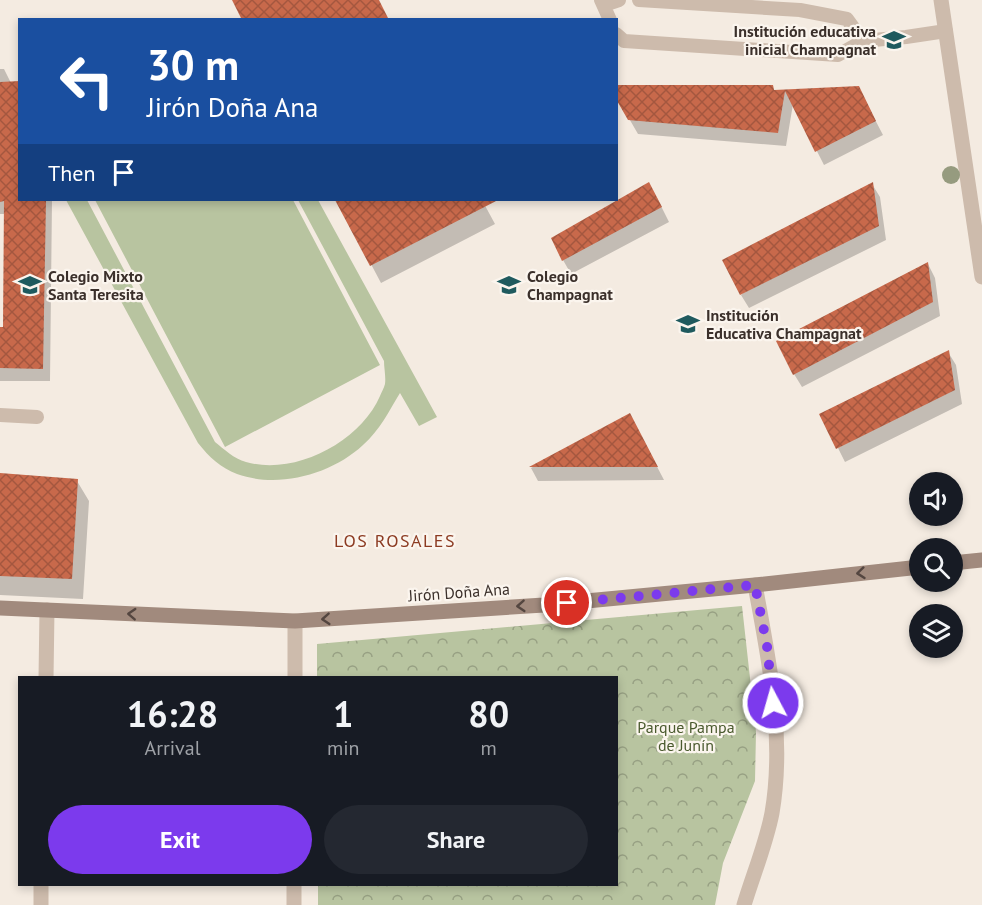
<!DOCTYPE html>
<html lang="en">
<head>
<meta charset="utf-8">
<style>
  body { margin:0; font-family:"PT Sans",sans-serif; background:#242831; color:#f1f3f6; height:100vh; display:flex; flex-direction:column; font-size:22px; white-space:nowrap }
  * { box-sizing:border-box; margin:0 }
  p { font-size:20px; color:#9ea1a6 }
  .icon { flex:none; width:33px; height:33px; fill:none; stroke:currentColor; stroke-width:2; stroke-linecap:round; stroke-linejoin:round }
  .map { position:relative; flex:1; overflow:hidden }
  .panel { position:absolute; left:18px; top:676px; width:600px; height:210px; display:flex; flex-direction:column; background:#171b24; border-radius:0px; box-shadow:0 3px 9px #0003 }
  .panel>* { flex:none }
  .guide { position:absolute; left:18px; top:18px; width:600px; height:183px; border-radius:0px; box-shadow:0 3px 9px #0003; background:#1a4fa0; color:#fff; overflow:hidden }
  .fabs { position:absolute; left:909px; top:472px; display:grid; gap:12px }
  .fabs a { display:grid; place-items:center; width:54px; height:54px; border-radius:50%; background:#171b24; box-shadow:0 3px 9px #0003; font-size:30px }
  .pin { position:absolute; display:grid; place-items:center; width:51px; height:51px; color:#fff; margin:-26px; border:3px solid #fff; border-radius:50%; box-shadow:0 2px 6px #0007 }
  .me { position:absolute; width:66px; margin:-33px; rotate:354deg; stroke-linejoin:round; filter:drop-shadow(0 0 4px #0008) }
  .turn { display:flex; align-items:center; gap:21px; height:126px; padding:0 30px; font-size:27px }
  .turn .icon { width:78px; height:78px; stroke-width:2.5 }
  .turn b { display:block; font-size:42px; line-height:51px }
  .then { display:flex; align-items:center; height:57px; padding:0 30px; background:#0003; gap:12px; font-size:22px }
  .eta { display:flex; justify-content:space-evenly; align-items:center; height:102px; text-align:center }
  .eta b { font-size:36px; font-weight:800; line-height:42px }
  .cta { display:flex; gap:12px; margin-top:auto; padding:12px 30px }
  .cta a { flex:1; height:69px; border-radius:36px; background:#7c3aed; color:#fff; font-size:24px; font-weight:800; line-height:69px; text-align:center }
  .cta a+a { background:#242831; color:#f1f3f6 }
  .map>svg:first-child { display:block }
  .park { fill:url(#park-crowns) }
  .pitch { fill:#b8c4a0 }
  .shadow { fill:#0003 }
  .building { fill:url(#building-cross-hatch) }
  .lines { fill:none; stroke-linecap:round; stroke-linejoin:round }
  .lane { stroke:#cdbbac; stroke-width:14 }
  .street { stroke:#cdbbac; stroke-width:15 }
  .secondary { stroke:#a18a7d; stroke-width:15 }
  .tree { fill:#969b7f }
  .oneway { stroke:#544640 }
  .route { stroke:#7c3aed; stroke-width:10; stroke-dasharray:0 18 }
  .labels { text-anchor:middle; stroke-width:4.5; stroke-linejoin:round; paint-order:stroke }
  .poi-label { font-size:16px; font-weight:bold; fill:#3b302b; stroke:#fbf5ee; text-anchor:start }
  .street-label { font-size:16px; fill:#3b302b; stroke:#fbf5ee }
  .park-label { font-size:16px; fill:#4a5a2e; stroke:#fbf5ee }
  .neighbourhood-label { font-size:18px; letter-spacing:1.5px; fill:#8c3b22; stroke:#fbf5ee }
</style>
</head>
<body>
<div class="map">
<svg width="982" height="905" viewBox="0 0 982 905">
  <defs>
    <pattern id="park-crowns" width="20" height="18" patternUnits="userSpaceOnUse" patternTransform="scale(1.5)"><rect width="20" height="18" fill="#b8c4a0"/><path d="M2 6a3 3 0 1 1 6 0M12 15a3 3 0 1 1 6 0" fill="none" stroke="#97a083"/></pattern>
    <pattern id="building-cross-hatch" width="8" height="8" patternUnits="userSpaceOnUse" patternTransform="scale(1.5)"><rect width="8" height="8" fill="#c8694b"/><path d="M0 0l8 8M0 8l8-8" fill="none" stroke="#a4573f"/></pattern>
  </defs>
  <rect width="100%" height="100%" fill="#f4ebe1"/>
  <path class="park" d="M 742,606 L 756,732 L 755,781 L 723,863 L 715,905 L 318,905 L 318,885 L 616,885 L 616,678 L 317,678 L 317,644 Z"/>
  <path class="pitch" d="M 66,200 L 87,200 L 215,442 C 224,449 234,459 246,462 C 295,476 360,442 380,396 C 381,393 384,388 385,384 C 386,377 384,368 384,361 L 298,200 L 318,200 L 437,417 L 419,426 L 400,393 C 389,411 380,430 363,445 C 332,474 279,489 237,474 C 221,468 209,457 198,443 Z
    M 95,200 L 293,200 L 380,365 L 225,447 Z"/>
  <path class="shadow" d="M 0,69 L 4,69 L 11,83 L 20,200 L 52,200 L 50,381 L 0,381 L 0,328 L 4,328 L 5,214 L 0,214 Z
    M 772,86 L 775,91 L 858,87 L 883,135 L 824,165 L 793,104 L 786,146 L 638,134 L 616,96 Z
    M 872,184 L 880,197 L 886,240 L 749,308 L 741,295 Z
    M 657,198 L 669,222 L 571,274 L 563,260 Z
    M 337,200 L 482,200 L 495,224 L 381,283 Z
    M 928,264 L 935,278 L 940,316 L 802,387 L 794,374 Z
    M 948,352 L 956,365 L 962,404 L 845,462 L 838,448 Z
    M 630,415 L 664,480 L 538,481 L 531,468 Z
    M 0,474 L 77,481 L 89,501 L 83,599 L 0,595 Z"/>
  <path class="building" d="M 232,0 L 379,0 L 389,20 L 242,20 Z
    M 20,81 L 20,200 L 46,200 L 43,369 L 0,368 L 0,327 L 3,327 L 4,201 L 0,202 L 0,82 Z
    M 616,85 L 773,85 L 774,90 L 859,86 L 876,121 L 815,152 L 785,91 L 778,133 L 628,120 L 616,99 Z
    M 649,182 L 662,207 L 562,261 L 551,238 Z
    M 873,182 L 879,226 L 740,295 L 722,260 Z
    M 335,200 L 498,200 L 370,266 Z
    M 928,262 L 933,302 L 793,375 L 776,341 Z
    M 949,350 L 955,390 L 836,449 L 819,414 Z
    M 630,413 L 658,467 L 529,467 Z
    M 0,473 L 78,479 L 72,579 L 0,576 Z"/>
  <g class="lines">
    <path class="lane" d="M 601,0 L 610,20
      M 639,0 L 800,10 L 847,19 L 863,41
      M 604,5 L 619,0
      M 616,34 L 624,41 L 838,55 L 863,41 L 906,37 L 946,31
      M 0,415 L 37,417"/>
    <path class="street" d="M 941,0 L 982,277
      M 46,678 L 47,610
      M 295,678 L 295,621
      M 41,905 L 41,885
      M 294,905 L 294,885
      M 744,905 C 753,875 766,844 772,813 C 785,737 769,660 755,585"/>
    <path class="secondary" d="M 952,563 L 982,560
      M 0,608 L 295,621 L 544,605 L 755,585 L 920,567"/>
  </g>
  <circle class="tree" cx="951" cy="175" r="9"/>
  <defs><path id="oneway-chevron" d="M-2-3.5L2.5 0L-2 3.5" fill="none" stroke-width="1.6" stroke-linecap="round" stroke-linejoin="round" transform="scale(1.5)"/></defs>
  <g class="oneway">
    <use href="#oneway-chevron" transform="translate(861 573) rotate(174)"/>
    <use href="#oneway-chevron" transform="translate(521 606) rotate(176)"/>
    <use href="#oneway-chevron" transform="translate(132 614) rotate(-177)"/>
    <use href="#oneway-chevron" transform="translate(326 619) rotate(176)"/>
  </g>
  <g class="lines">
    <path class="route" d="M 567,603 L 755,585 L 767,646 L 773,703"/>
  </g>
  <defs>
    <g id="school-bare" transform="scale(1.8)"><path d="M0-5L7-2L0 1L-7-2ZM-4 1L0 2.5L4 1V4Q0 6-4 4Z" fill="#1f5a5e" stroke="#fbf5ee" stroke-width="2.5" paint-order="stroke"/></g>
  </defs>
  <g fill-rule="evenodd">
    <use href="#school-bare" x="894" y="40"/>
    <use href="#school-bare" x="30" y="285"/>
    <use href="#school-bare" x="509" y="285"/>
    <use href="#school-bare" x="688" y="324"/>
  </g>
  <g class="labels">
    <g class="poi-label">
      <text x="876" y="37" text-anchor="end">Institución educativa<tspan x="876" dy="18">inicial Champagnat</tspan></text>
      <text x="48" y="282">Colegio Mixto<tspan x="48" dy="18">Santa Teresita</tspan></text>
      <text x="527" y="282">Colegio<tspan x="527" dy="18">Champagnat</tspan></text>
      <text x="706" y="321">Institución<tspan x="706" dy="18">Educativa Champagnat</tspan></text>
    </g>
    <g class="street-label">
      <text transform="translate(459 592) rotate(-4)" y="6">Jirón Doña Ana</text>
    </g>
    <g class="park-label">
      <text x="686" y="733">Parque Pampa<tspan x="686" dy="18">de Junín</tspan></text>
    </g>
    <g class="neighbourhood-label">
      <text x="395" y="547">LOS ROSALES</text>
    </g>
  </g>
</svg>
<div class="fabs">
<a><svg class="icon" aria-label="sound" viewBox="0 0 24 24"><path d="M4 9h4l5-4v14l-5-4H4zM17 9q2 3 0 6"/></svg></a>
<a><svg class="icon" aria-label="search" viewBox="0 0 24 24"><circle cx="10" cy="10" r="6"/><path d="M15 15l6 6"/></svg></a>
<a><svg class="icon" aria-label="layers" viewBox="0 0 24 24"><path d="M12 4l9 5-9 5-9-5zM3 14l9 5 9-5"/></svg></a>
</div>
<div class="pin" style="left:567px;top:603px;background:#d93025"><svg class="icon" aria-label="arrive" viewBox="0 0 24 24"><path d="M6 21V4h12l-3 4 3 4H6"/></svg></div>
<svg class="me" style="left:773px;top:703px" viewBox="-20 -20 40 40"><circle r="17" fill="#7c3aed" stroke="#fff" stroke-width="3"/><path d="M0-11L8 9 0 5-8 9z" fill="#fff"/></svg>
<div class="guide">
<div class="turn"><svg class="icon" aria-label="left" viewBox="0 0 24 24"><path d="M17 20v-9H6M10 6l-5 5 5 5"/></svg><div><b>30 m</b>Jirón Doña Ana</div></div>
<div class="then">Then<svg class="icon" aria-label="arrive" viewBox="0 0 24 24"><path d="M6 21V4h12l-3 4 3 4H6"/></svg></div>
</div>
<section class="panel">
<div class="eta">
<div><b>16:28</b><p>Arrival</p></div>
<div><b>1</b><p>min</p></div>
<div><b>80</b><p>m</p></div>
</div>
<div class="cta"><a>Exit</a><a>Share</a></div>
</section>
</div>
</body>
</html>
